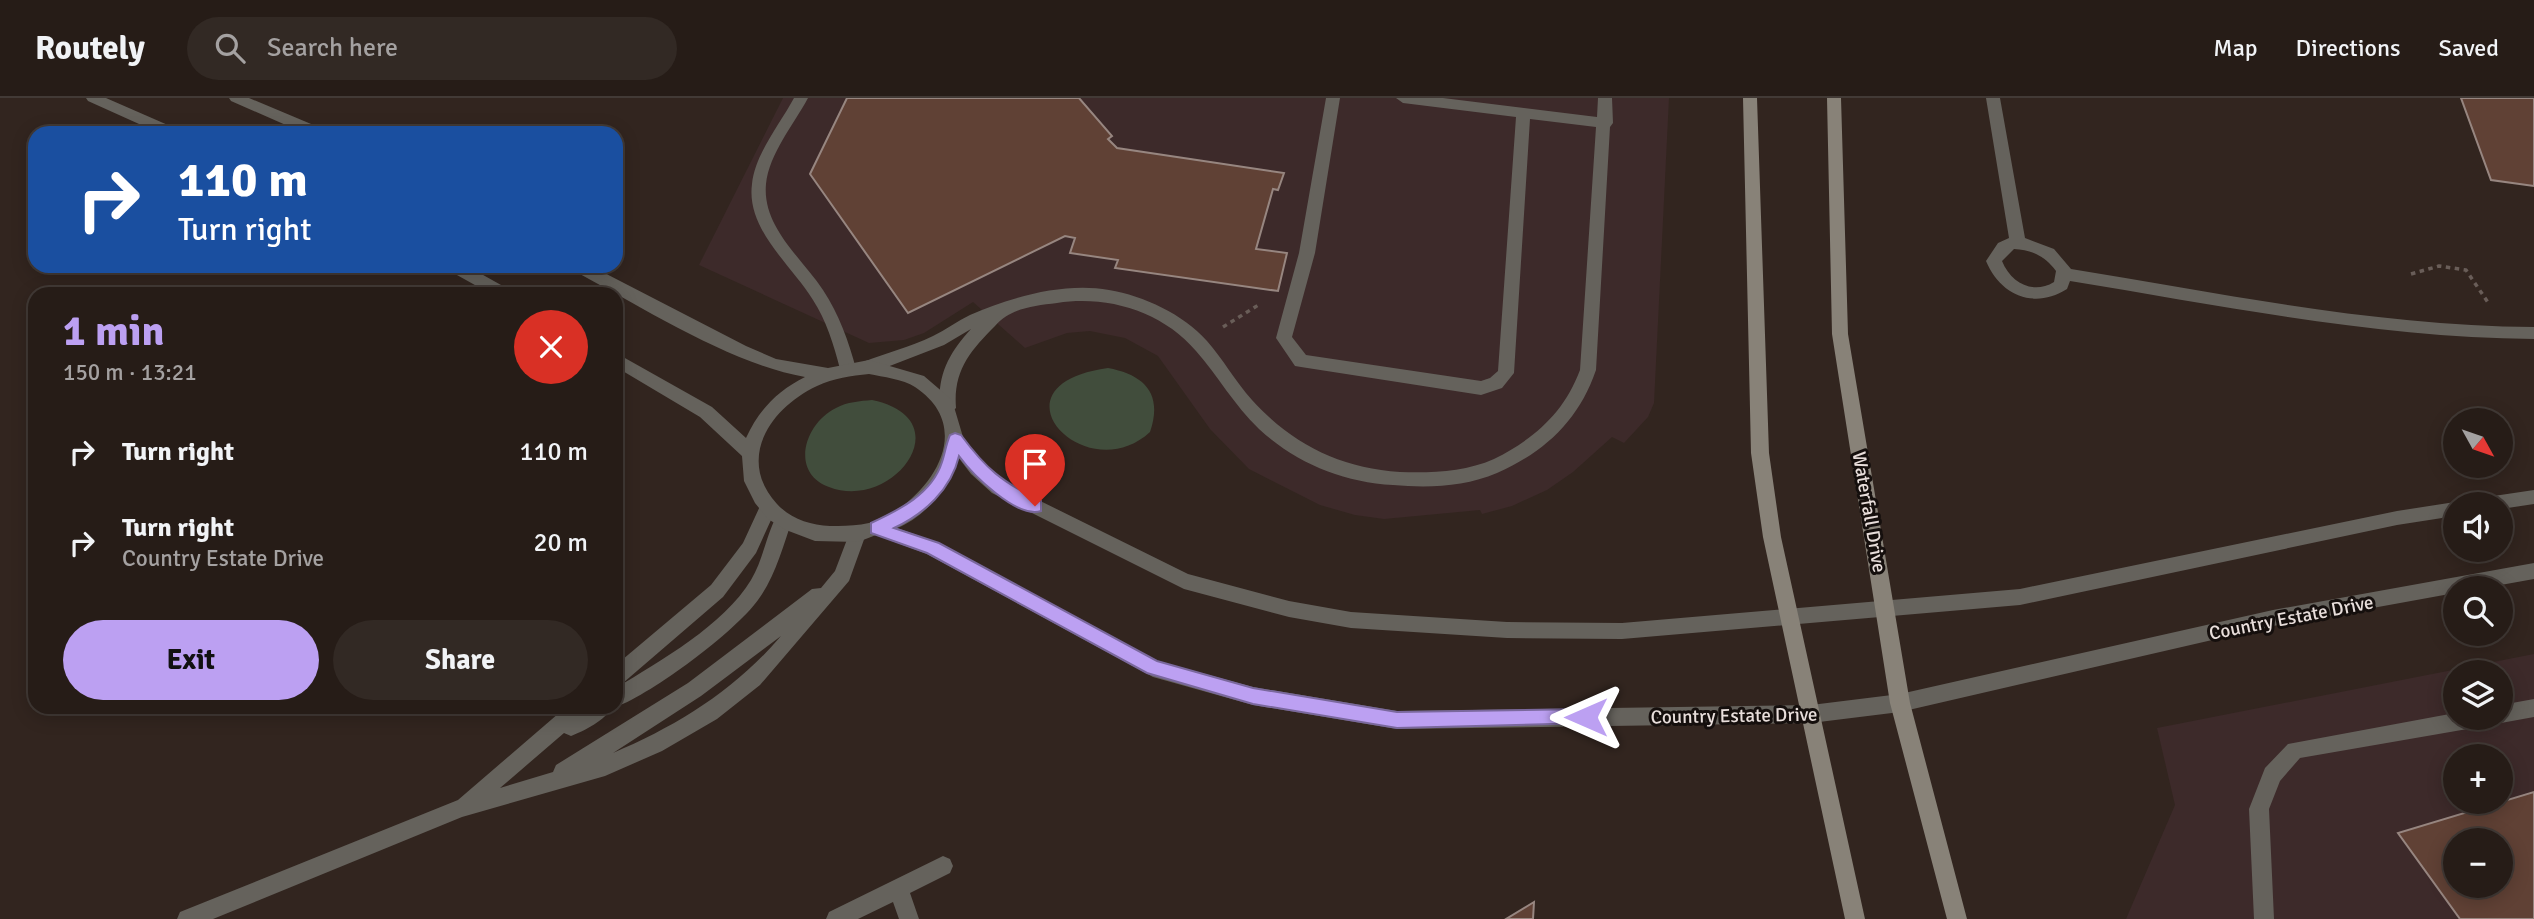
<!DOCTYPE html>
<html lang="en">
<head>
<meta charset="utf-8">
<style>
  body { margin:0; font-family:Signika,sans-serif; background:#322924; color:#f1f3f6; height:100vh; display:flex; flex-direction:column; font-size:26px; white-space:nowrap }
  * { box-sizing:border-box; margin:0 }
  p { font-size:23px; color:#a4a1a1 }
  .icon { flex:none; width:38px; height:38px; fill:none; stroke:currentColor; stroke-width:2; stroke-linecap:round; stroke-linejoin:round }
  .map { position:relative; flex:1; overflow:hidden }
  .sheet { position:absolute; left:28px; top:189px; width:595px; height:427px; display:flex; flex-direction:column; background:#261c17; border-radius:21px; box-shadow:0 4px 18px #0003,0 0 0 2px #423a36 }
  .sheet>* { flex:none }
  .top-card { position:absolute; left:28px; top:28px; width:595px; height:147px; border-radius:21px; box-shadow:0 4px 18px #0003,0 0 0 2px #423a36; background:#1a4fa0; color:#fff; overflow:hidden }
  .needle { width:46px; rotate:130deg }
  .fabs { position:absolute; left:2443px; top:310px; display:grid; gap:14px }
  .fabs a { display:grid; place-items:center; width:70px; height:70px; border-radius:50%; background:#261c17; box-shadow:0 4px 18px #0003,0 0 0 2px #423a36; font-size:35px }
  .pin { position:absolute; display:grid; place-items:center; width:60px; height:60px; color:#fff; margin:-72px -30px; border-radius:50% 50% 50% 0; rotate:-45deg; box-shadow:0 0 7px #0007 }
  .pin .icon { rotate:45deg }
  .me { position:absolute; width:77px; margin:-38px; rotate:270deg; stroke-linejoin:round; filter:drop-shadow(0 0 5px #0008) }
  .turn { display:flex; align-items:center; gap:24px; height:147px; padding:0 35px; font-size:32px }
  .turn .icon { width:91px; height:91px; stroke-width:2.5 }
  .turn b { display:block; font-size:49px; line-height:60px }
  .round { display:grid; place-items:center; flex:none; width:74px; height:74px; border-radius:37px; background:#322924 }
  .head { display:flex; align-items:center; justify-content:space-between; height:119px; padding:0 35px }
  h1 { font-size:42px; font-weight:800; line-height:52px; color:#bca0f2 }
  .action { display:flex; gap:14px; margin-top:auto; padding:14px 35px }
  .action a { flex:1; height:80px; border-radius:42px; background:#bca0f2; color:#111; font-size:28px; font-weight:800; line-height:80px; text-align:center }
  .action a+a { background:#322924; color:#f1f3f6 }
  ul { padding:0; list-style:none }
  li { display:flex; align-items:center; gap:21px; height:91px; padding:0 35px }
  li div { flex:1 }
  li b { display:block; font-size:26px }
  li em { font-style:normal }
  header { display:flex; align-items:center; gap:42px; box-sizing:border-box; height:98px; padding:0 35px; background:#261c17; border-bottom:2px solid #423a36 }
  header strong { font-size:33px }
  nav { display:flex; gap:38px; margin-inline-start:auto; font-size:24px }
  .search { width:490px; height:63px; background:#322924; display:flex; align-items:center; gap:18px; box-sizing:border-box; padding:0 24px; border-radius:38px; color:#a4a1a1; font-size:26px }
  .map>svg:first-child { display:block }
  .commercial { fill:#3d2a2a; fill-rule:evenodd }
  .green { fill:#414d3c }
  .building { fill:#604135; stroke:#978680; stroke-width:2; fill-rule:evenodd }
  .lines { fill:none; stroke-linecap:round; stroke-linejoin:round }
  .path { stroke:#695d58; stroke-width:3.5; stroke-dasharray:4.5 4.5; stroke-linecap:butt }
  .lane { fill:#65625c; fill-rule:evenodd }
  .street { fill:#65625c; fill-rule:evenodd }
  .secondary { fill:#888278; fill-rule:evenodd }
  .route { fill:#bca0f2; stroke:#7a689d; stroke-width:2 }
  .labels { text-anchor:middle; stroke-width:6; stroke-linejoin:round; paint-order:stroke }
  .street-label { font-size:19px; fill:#e8dedb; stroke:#150f0d }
</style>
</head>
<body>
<header>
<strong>Routely</strong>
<div class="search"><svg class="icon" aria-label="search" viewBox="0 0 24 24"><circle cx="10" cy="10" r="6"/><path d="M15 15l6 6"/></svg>Search here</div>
<nav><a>Map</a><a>Directions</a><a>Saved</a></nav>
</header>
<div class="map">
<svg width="2534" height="821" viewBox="0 0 2534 821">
  <rect width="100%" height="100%" fill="#32251f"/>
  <path class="commercial" d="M 783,0 L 1669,0 L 1654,305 L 1648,319 L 1624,345 L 1612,339 L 1573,374 L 1547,392 L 1512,408 L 1482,416 L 1480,412 L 1384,421 L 1355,417 L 1320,407 L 1249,371 L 1210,331 L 1158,258 L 1125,240 L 1090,233 L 1067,235 L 1025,250 L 973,204 L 924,235 L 904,242 L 869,245 L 699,167 Z
    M 2534,556 L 2534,821 L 2126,821 L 2175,707 L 2157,630 ZM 2455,574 L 2501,574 L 2501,620 L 2455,620 ZM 2455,658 L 2501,658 L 2501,704 L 2455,704 ZM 2455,742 L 2501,742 L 2501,788 L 2455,788 Z"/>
  <path class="green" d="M 1108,270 C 1145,277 1163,296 1150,334 C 1086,393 984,287 1108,270 Z
    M 872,302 C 963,321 893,414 829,389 C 789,374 805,325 836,310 C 847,304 860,303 872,302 Z"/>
  <path class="building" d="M 847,0 L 1079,0 L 1112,38 L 1108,41 L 1117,50 L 1284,75 L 1278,92 L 1273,91 L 1256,151 L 1287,155 L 1278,193 L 1115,170 L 1118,162 L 1070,155 L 1075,140 L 1065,138 L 908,215 L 810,76 Z
    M 2461,0 L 2534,0 L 2534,88 L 2491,82 Z
    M 2534,694 L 2534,821 L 2460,821 L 2398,735 ZM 2455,742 L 2501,742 L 2501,788 L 2455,788 Z
    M 1534,804 L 1533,821 L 1506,821 Z"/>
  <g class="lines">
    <path class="path" d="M 2411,176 L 2439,168 L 2466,172 L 2489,206
      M 1223,229 L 1260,206"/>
    <path class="lane" d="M 794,0 L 808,0 C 794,26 769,56 766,86 C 762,129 802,160 823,192 C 839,216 849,244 856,271 L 848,278 L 840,271 C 834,247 826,222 813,202 C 791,166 746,132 752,86 C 755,56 780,26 794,0 Z
      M 1326,0 L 1340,0 L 1315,155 L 1292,239 L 1306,257 L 1481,283 L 1490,280 L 1498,273 L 1516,19 L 1403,5 L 1396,0 L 1443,0 L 1597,19 L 1598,0 L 1612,0 L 1613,25 L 1610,29 L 1596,272 C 1579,322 1545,354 1497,375 C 1464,389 1428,390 1393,387 C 1342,384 1296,365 1259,331 C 1234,307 1218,278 1196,253 C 1162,213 1107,197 1057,205 C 1033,208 1011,210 995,228 C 970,253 953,273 956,310 L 948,317 L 940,310 C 937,277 949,255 971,231 L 944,247 L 869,276 L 863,274 L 861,269 L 863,264 C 886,255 910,249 933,238 C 946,232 957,223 970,217 C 1011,199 1064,184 1109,192 C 1144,198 1183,216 1207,243 C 1223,261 1235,283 1252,302 C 1292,346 1340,370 1400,374 C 1431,375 1465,374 1494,361 C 1534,341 1564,315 1580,272 L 1596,29 L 1530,21 L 1514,275 L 1502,290 L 1481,297 L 1301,269 L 1295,268 L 1276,240 L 1299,155 Z
      M 1986,0 L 2000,0 L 2025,140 L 2054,151 L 2071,171 C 2225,196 2377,228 2534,229 L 2534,241 C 2377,240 2224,208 2070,183 L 2067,191 C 2034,212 2000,197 1986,163 L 1998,145 L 2009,140 ZM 2014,151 C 2032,152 2045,158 2056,173 L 2054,184 C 2033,197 2011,185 2002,163 Z
      M 767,404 L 773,406 L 776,411 L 756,455 L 723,499 L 623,585 L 616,588 L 616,567 L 711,487 L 743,445 L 761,406 Z
      M 783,415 L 789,417 L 792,422 C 783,449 775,479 758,502 C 735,534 653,595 616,609 L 616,590 C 660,563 724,527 751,482 C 763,462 766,438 777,417 Z
      M 857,428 L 863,431 L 866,436 L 849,483 L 760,587 L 717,621 L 662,653 L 605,678 L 462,719 L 213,821 L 177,821 L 180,814 L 458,702 L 566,609 L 612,609 C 606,622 584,633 571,638 L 564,635 L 500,690 L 553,674 L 556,667 L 688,585 L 812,491 L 821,490 L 835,473 L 851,431 ZM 781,538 C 735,592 677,628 613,655 L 701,598 Z
      M 2534,601 L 2534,619 L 2501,625 L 2494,622 L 2493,620 L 2501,620 L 2501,607 Z
      M 2455,615 L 2455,620 L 2489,620 L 2486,626 L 2479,629 L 2300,660 L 2280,683 L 2269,711 L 2274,821 L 2254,821 L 2249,711 L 2265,670 L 2288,646 Z
      M 943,758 L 950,761 L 953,768 L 950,775 L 910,795 L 919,821 L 899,821 L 893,804 L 858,821 L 826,821 L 829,814 Z"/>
    <path class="street" d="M 86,0 L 106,0 L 177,31 L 179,35 L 159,35 L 88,3 Z
      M 229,0 L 249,0 L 323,31 L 325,35 L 304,35 L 231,3 Z
      M 446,168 L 467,168 L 510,192 L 512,196 L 491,196 L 448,172 Z
      M 570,168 L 591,168 L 746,248 L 776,261 L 828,270 L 869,262 L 924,278 L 952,302 L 963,339 L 983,366 L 1004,385 L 1188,476 L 1289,503 L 1351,514 L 1507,524 L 1622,525 L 2020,491 L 2397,413 L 2455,404 L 2461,406 L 2455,406 L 2455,418 L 2397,427 L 2020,507 L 1622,541 L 1507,540 L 1351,530 L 1289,519 L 1184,491 L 992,395 L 971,376 L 958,359 C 952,387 924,420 897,430 L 939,445 L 1157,563 L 1253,589 L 1397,613 L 1811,607 L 1900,596 L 2273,512 L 2534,465 L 2534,481 L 2484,490 L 2455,490 L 2455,495 L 2273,528 L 1900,614 L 1811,625 L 1397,631 L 1253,607 L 1153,579 L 927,456 L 876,437 L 858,444 L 815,443 L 786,432 L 768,421 L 755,405 L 744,383 L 742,358 L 700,319 L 616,269 L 616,255 L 712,309 L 746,340 C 759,312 777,293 805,279 C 728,265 643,209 572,172 ZM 869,276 C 883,279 903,281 915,289 C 972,327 938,387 891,416 C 872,428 851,428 830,428 C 810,427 791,421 777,406 C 736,361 770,310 817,288 C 834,280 851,278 869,276 Z
      M 2534,392 L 2534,406 L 2501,411 L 2501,406 L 2478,406 L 2481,401 L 2487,399 Z"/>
    <path class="secondary" d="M 1743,0 L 1757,0 L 1769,355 L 1781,439 L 1865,821 L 1845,821 L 1763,439 L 1751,355 Z
      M 1827,0 L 1841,0 L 1848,236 L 1910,605 L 1967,821 L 1947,821 L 1890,605 L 1832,236 Z"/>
  </g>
  <path class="route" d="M 955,335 L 961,337 C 986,371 1002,384 1041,403 L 1041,413 C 1017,421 972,376 959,358 C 951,392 924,416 894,430 L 939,445 L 1157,563 L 1253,590 L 1397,614 L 1586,611 L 1592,614 L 1595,619 L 1592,625 L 1397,630 L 1253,606 L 1147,575 L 927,455 L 871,435 L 871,425 C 899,412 932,396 942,364 C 945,355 946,346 950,337 Z"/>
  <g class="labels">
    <g class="street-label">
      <text transform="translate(1870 414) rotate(80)" y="7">Waterfall Drive</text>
      <text transform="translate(2291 519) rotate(-11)" y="7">Country Estate Drive</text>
      <text transform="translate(1734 617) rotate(-1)" y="7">Country Estate Drive</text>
    </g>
  </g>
</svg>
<div class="fabs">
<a><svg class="needle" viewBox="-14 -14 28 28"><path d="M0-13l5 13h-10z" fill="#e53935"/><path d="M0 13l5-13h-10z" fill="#a4a1a1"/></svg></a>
<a><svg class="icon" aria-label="sound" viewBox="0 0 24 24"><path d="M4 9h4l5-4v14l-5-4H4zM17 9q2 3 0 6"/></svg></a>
<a><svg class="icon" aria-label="search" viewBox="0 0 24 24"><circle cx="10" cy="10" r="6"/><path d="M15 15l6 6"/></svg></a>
<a><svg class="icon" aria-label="layers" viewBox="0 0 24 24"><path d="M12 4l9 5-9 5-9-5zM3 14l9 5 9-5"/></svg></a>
<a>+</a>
<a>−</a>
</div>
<div class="pin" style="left:1035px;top:408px;background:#d93025"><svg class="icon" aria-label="arrive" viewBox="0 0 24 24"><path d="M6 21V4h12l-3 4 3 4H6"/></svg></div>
<svg class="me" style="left:1586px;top:619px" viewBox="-20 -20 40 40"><path d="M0-17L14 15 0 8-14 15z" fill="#bca0f2" stroke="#fff" stroke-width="4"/></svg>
<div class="top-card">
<div class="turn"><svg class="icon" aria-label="right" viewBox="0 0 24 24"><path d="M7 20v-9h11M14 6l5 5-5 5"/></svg><div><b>110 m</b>Turn right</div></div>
</div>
<section class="sheet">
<div class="head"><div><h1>1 min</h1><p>150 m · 13:21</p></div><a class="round" style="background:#d93025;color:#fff"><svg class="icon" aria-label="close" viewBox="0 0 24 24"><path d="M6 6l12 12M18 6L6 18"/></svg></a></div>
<ul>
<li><svg class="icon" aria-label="right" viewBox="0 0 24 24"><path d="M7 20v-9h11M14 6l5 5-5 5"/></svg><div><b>Turn right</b></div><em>110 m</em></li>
<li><svg class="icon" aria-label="right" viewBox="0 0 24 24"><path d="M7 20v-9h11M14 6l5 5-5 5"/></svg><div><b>Turn right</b><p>Country Estate Drive</p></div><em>20 m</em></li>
</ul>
<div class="action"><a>Exit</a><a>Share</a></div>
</section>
</div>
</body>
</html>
